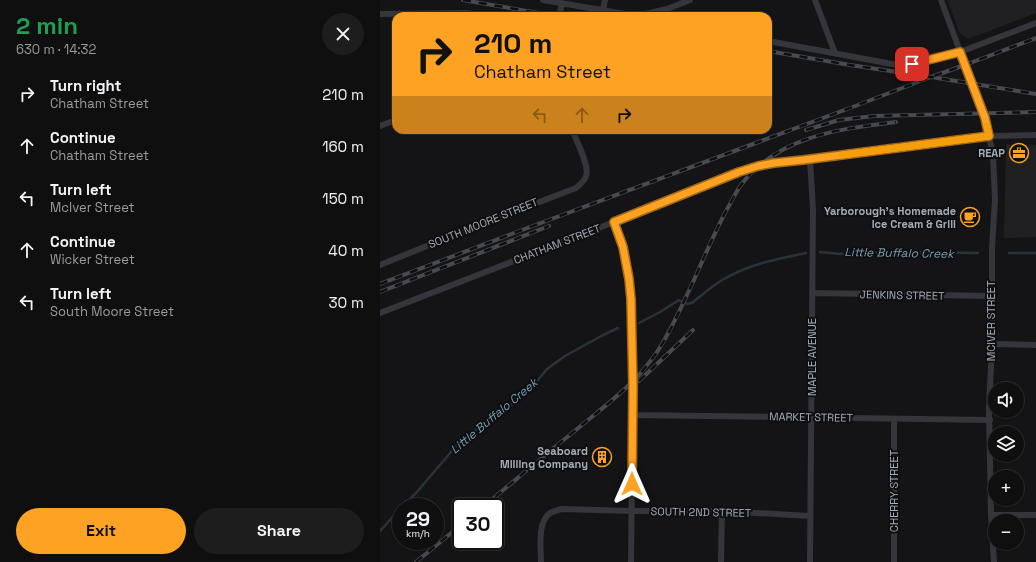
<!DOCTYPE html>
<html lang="en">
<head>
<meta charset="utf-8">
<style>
  body { margin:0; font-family:"Space Grotesk",sans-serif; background:#1d1d1e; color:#f1f3f6; height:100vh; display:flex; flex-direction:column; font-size:15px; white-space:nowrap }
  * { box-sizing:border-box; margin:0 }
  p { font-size:13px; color:#9b9c9f }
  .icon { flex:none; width:22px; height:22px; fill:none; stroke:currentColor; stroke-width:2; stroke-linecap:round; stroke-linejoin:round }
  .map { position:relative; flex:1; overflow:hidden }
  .side { display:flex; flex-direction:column; background:#0f0f10; width:380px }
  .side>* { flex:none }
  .top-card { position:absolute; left:12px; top:12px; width:380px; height:122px; border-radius:12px; box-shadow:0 1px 3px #0004,0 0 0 1px #2f2f30; background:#fea223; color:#111; overflow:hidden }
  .tools { position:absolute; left:608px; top:382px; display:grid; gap:8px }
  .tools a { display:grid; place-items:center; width:36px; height:36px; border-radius:50%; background:#0f0f10; box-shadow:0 1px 3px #0004,0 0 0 1px #2f2f30; font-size:20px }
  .speed { position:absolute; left:12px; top:498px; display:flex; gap:8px; font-size:20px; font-weight:700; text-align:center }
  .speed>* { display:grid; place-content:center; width:52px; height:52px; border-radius:50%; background:#0f0f10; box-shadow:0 1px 3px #0004,0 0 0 1px #2f2f30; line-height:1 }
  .speed small { font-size:10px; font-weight:400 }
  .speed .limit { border:2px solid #111; border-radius:6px; background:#fff; color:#111 }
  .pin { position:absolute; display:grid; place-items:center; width:34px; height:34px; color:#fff; margin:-17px; border-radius:8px; box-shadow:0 2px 6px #0006 }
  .me { position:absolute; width:44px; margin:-22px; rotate:0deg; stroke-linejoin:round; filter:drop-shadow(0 0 3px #0008) }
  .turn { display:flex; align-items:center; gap:14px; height:84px; padding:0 16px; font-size:18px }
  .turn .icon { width:52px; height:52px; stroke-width:2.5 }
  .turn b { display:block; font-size:28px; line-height:34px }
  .lanes { display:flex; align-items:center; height:38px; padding:0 16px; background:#0003; justify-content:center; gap:20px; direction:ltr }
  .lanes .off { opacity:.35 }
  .round { display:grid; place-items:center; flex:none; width:42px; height:42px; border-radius:21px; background:#1d1d1e }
  .overview { display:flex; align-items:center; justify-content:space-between; height:68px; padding:0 16px }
  h1 { font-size:24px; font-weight:700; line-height:30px; color:#1e9e55 }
  .cta { display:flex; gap:8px; margin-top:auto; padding:8px 16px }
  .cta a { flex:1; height:46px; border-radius:24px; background:#fea223; color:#111; font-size:16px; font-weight:700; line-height:46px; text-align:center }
  .cta a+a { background:#1d1d1e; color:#f1f3f6 }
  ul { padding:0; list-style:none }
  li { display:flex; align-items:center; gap:12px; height:52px; padding:0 16px }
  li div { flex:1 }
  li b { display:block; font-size:15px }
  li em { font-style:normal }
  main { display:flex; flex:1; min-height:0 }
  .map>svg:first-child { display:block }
  .built { fill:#202023 }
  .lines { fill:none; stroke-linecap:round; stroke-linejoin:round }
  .stream { stroke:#29343a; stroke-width:2.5 }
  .street { stroke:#34363b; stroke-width:6 }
  .rail-casing { stroke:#474a50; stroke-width:4 }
  .rail { stroke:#0f0f11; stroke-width:2.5; stroke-dasharray:8; stroke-linecap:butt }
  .route-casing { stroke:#a56917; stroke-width:10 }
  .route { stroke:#fea223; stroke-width:7 }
  .slow { stroke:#f59e0b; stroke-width:7 }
  .labels { text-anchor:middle; stroke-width:4; stroke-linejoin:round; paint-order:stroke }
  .poi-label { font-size:11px; font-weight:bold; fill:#a4acb7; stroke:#0f0f11; text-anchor:end }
  .street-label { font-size:11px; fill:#a4acb7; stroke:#0f0f11 }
  .water-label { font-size:12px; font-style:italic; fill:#799eb5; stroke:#0f0f11 }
</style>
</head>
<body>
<main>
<section class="side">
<div class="overview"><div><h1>2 min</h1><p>630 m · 14:32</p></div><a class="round"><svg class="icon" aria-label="close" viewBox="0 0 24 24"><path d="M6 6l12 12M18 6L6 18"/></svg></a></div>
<ul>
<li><svg class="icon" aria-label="right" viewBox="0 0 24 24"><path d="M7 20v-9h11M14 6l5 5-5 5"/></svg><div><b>Turn right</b><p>Chatham Street</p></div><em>210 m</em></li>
<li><svg class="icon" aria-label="ahead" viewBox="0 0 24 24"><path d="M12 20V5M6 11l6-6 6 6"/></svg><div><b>Continue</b><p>Chatham Street</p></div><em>160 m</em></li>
<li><svg class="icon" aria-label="left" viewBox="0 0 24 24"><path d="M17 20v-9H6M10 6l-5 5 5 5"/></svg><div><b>Turn left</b><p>McIver Street</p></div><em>150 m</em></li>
<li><svg class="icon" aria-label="ahead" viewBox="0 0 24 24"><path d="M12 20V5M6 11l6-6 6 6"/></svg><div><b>Continue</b><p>Wicker Street</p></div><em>40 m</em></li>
<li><svg class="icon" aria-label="left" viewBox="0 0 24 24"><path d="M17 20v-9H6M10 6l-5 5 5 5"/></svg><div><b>Turn left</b><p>South Moore Street</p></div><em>30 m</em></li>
</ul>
<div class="cta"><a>Exit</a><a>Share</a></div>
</section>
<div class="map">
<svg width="656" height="562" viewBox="0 0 656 562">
  <rect width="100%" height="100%" fill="#141416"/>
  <path class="built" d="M 567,0 L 656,0 L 656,13 L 588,39 L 580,33 Z
    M 626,144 L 656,145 L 656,237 L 624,238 Z"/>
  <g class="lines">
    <path class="stream" d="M 440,252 L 460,254 L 524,252 L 598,253
      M 629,253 L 656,253
      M 259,323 L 280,312 L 299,300 L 307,304 L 312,303 C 322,295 333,285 344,279 C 370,264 397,259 426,253
      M 22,507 L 36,493 L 77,445 L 97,429 L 120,414 L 151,388 L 167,369 L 185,356 L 223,335 L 238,328
      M 0,531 L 21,508"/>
    <path class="street" d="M 163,0 L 257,16 L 287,9 L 310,0
      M 435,0 L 455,53
      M 561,0 L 605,119 L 613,154 L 615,200 L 612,247 L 612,344 L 609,409 L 611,515 L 614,562
      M 223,10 L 225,0
      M 0,14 L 86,13 L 110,16
      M 179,16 L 182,4
      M 388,41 L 523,66 L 580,52 L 656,23
      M 0,126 L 16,120
      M 234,222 L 243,247 L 249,279 L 251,299 L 253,387 L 251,562
      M 0,265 L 86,230 L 196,188 C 199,185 205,181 206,176 C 210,166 196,140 192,130
      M 432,293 L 612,296
      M 0,313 L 234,222 L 359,172 L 378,166 L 394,163 L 423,160 L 609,136 L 656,135
      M 612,344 L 656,345
      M 252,415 L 610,420
      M 611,515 L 656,515
      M 161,562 C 161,549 157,522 170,513 C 174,511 178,510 182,509 L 252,511 L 342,511 L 430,516
      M 341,562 L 342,511
      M 430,562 L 433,210 L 430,159
      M 514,562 L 514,419"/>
    <g class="rail-casing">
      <path id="rail" d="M 83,0 L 176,16
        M 388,51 L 470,65 L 551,77 L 656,94
        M 426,130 L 459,120 L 494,116 L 656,112
        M 0,284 L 134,233 L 470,108 L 551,77 L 585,65 L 656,38
        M 0,292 L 169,226
        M 259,381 L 313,330
        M 103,507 C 132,483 161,458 191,434 C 211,417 233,401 251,383 C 260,375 268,364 275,355 C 291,332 302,305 314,280 C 324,257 334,234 346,211 C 351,203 355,193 361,185 C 398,136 459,129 516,122
        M 36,562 L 81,525"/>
    </g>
    <use href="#rail" class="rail"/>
  </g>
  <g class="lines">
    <g class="route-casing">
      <path id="route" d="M 252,484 L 253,387 L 251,299 L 249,279 L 243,247 L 234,222 L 359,172 L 378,166 L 394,163 L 423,160 L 609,136 L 605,118 L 580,52 L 532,64"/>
    </g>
    <use href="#route" class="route"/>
    <path class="slow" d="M 462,155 L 609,136 L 607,126"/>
  </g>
  <defs>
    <g id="office-ring" transform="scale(1)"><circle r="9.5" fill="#0f0f11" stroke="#fea223" stroke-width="1.5"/><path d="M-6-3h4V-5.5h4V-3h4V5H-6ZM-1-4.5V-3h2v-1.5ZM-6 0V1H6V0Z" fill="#fea223"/></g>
    <g id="cafe-ring" transform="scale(1)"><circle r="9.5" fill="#0f0f11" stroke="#fea223" stroke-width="1.5"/><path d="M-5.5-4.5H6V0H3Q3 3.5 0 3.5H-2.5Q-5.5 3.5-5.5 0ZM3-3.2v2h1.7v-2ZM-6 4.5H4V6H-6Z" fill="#fea223"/></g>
    <g id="building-ring" transform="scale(1)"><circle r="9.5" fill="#0f0f11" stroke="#fea223" stroke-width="1.5"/><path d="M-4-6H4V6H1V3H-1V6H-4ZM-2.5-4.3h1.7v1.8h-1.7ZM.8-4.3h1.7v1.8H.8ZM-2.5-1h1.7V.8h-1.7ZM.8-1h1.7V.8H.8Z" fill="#fea223"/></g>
  </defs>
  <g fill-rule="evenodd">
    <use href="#office-ring" x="639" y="153"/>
    <use href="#cafe-ring" x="590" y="217"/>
    <use href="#building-ring" x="222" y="457"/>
  </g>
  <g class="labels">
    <g class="poi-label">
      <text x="625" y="157">REAP</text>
      <text x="576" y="215">Yarborough's Homemade<tspan x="576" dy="13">Ice Cream &amp; Grill</tspan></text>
      <text x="208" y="455">Seaboard<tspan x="208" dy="13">Milling Company</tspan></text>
    </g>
    <g class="street-label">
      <text transform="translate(103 223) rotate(-22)" y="4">SOUTH MOORE STREET</text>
      <text transform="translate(177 244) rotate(-21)" y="4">CHATHAM STREET</text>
      <text transform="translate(522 295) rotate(1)" y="4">JENKINS STREET</text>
      <text transform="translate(611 321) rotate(-90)" y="4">MCIVER STREET</text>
      <text transform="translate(432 357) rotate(-90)" y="4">MAPLE AVENUE</text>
      <text transform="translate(431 417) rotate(1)" y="4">MARKET STREET</text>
      <text transform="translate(514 491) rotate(-90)" y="4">CHERRY STREET</text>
      <text transform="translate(321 512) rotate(1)" y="4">SOUTH 2ND STREET</text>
    </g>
    <g class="water-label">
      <text transform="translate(519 253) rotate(1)" y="4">Little Buffalo Creek</text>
      <text transform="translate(114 416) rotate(-40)" y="4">Little Buffalo Creek</text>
    </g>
  </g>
</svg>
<div class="tools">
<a><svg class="icon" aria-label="sound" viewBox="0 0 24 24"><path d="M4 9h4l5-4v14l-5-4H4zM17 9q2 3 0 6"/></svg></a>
<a><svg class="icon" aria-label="layers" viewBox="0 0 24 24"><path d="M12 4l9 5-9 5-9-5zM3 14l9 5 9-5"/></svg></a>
<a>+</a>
<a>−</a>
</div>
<div class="speed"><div>29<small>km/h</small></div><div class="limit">30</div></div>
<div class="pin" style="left:532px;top:64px;background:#d93025"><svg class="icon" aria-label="arrive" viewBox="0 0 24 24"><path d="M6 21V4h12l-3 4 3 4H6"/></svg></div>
<svg class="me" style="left:252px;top:484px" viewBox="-20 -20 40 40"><path d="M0-17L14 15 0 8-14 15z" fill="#fea223" stroke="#fff" stroke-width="4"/></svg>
<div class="top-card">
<div class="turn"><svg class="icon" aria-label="right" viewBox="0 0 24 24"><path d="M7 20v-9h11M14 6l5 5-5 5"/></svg><div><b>210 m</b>Chatham Street</div></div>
<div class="lanes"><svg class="icon off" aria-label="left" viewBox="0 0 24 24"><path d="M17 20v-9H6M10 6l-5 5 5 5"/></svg><svg class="icon off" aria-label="ahead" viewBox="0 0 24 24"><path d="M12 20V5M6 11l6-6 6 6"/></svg><svg class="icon" aria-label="right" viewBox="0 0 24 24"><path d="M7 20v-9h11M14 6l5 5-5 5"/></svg></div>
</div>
</div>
</main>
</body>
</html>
